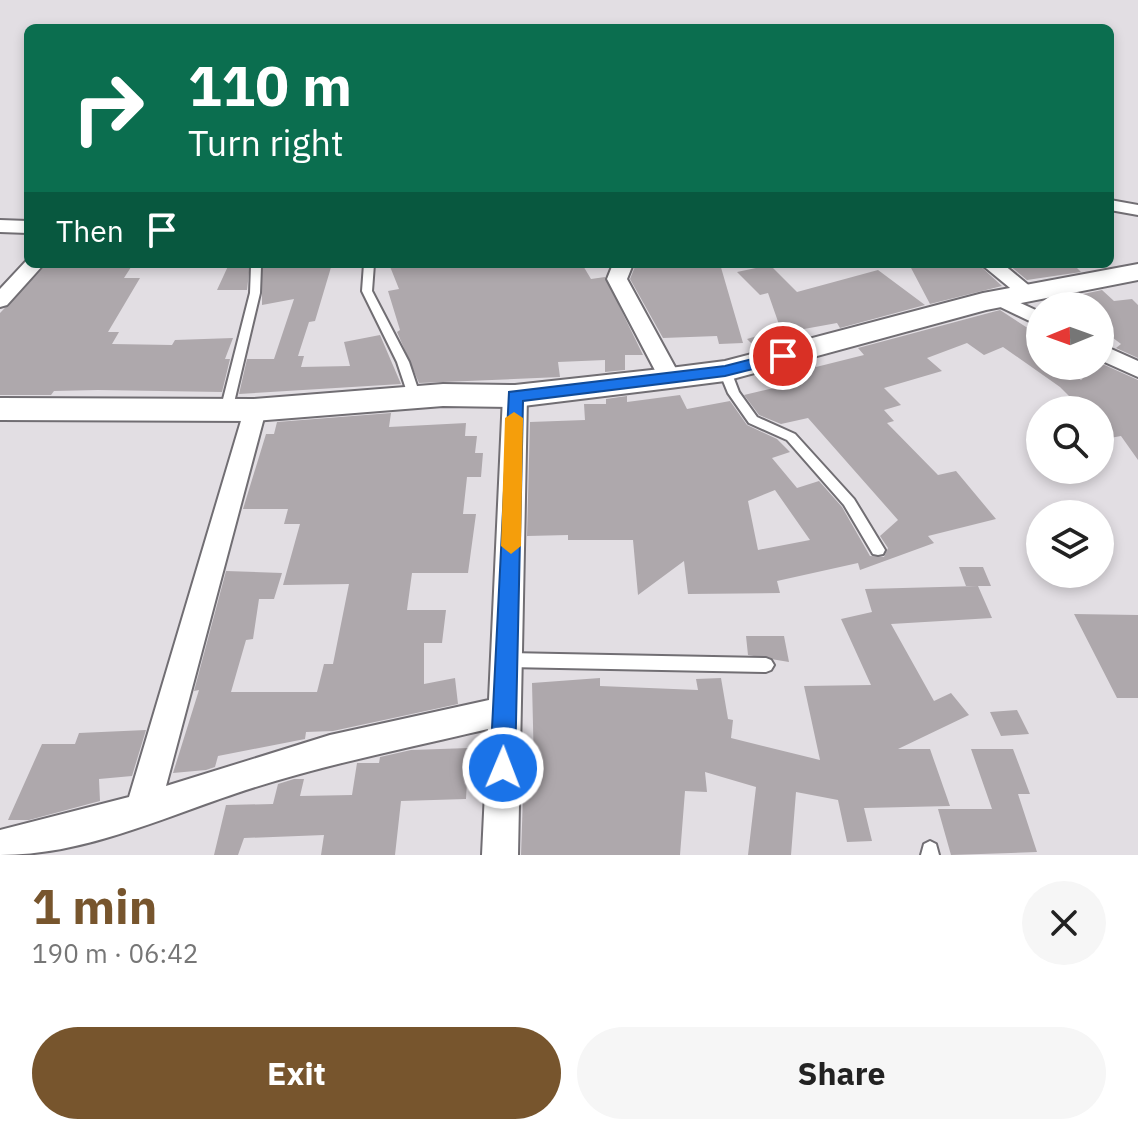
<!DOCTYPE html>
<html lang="en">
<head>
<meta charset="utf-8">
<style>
  body { margin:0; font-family:"IBM Plex Sans",sans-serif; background:#f6f6f6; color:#222; height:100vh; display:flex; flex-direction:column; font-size:30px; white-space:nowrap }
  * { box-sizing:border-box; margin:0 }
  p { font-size:26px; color:#767676 }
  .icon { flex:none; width:44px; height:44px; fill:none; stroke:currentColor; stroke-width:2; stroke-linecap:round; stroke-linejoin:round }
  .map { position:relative; height:855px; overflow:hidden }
  .side { display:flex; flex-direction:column; background:#fff; flex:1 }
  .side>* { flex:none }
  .banner { position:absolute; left:24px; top:24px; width:1090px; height:244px; border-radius:12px; box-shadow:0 4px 12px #0003; background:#0b6e4f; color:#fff; overflow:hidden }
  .needle { width:52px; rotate:269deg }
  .controls { position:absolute; left:1026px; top:292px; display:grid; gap:16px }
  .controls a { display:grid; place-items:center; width:88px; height:88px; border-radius:50%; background:#fff; box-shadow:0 4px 12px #0003; font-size:40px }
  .pin { position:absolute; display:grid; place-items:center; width:68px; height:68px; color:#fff; margin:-34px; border:4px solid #fff; border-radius:50%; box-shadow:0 2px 8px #0007 }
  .me { position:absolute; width:88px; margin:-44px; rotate:1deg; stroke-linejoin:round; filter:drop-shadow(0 0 6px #0008) }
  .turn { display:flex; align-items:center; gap:28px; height:168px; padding:0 32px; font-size:36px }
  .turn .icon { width:104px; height:104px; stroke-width:2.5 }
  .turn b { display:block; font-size:56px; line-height:68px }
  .then { display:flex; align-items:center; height:76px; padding:0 32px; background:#0003; gap:16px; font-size:30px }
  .round { display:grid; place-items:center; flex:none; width:84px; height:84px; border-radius:42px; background:#f6f6f6 }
  .headline { display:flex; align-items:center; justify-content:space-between; height:136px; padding:0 32px }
  h1 { font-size:48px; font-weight:700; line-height:60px; color:#77552d }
  .cta { display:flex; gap:16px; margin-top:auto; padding:16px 32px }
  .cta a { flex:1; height:92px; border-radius:48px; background:#77552d; color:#fff; font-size:32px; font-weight:700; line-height:92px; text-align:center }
  .cta a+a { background:#f6f6f6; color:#222 }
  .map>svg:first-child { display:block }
  .building { fill:#aea8ac; fill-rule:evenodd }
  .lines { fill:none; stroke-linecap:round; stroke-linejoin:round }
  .lane-casing { stroke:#716e73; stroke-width:4 }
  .street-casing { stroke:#716e73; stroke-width:4 }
  .secondary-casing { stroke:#716e73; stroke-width:4 }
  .lane { fill:#fff; fill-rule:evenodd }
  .street { fill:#fff; fill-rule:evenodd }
  .secondary { fill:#fff; fill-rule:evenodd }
  .route { fill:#1a73e8; stroke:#114b97; stroke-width:2 }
  .slow { fill:#f59e0b }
</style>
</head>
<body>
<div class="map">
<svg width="1138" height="855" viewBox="0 0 1138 855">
  <rect width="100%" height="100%" fill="#e2dee3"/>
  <path class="building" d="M 47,264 L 133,264 L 124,278 L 140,278 L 108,332 L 119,332 L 112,344 L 172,345 L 175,340 L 233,338 L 225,359 L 230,359 L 222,392 L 98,390 L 54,391 L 51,395 L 0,395 L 0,313 Z
    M 229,264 L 250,264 L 247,290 L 217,290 Z
    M 262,264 L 332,264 L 315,321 L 309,322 L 298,356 L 304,356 L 301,367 L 350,366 L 344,342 L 380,335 L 401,384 L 239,394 L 247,359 L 274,359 L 294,299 L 262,305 Z
    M 389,264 L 582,264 L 591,279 L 605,277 L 643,355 L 625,355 L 625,370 L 605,372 L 605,360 L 558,362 L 560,377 L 419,383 L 397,332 L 400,330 L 388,291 L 399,289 Z
    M 636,264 L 720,264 L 743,343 L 719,344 L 717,336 L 663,338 L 630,279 Z
    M 960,264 L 978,264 L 1002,286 L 930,304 L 910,266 Z
    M 1008,264 L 1073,264 L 1081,272 L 1027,280 Z
    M 770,265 L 797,292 L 878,270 L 925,305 L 840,328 L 837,323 L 782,333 L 768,293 L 760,295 L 737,272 Z
    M 1102,290 L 1114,301 L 1132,299 L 1138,305 L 1138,358 L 1116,348 L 1121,344 L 1100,328 L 1100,306 L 1076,306 L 1065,298 Z
    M 1000,310 L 1040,336 L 1040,366 L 1061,366 L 1081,380 L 1100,363 L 1138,380 L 1138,460 L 1121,436 L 1110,438 L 1100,428 L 1100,410 L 1083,410 L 1060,387 L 1003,347 L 984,355 L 967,343 L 927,358 L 942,371 L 884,388 L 901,405 L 884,410 L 894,421 L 887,423 L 938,475 L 956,471 L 996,519 L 928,536 L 934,543 L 860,570 L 858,563 L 777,581 L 780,593 L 688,594 L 684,561 L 638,595 L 633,540 L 568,540 L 568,535 L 527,536 L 530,422 L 585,420 L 584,404 L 606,404 L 606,399 L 627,396 L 627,402 L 680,395 L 687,409 L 730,401 L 747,425 L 777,439 L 790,452 L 772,458 L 797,488 L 819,481 L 842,507 L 870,556 L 884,557 L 888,548 L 880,536 L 898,520 L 808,418 L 781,424 L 759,415 L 744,395 L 787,385 L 775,370 L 810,361 L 816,367 L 864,355 L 858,348 ZM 775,490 L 810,540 L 758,550 L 748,501 Z
    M 778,330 L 789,341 L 757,349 L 747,339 Z
    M 391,413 L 389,427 L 466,423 L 465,436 L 477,436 L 475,453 L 483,453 L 481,477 L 467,477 L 463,514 L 476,514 L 468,573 L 412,573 L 407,610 L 446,610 L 442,643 L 424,643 L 424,684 L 455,678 L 458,704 L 333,731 L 306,732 L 305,739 L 218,756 L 215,767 L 206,770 L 173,773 L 199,690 L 194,691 L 226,571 L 282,573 L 274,599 L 259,599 L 253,639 L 246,640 L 231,692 L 317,692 L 324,664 L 333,664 L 349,584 L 283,585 L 300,524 L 284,524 L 288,509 L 243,509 L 266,434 L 274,434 L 277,422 Z
    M 959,567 L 983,567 L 991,586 L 966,586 Z
    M 978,586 L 992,618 L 891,624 L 934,701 L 951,693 L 969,715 L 898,749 L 930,749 L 950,806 L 864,808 L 872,841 L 847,842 L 838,800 L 796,792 L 791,855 L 748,855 L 756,787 L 705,772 L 707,792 L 685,791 L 680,855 L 521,855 L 524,766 L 534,766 L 532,683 L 600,678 L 600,686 L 698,690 L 696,679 L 721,678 L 728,719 L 733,720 L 731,738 L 820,760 L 804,686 L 871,685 L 841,619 L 872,612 L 865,589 Z
    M 1074,614 L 1138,615 L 1138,698 L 1117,698 Z
    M 746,636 L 784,636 L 789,662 L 748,655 Z
    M 1017,710 L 1029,734 L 1001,736 L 990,712 Z
    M 146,730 L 132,776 L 99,779 L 100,801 L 29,820 L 8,820 L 42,744 L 75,744 L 79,733 Z
    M 469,748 L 466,799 L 401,801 L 395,855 L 321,855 L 324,835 L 244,838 L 238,855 L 214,855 L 226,805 L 273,804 L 278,784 L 294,779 L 304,779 L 300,796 L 352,795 L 357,763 L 379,763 L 380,757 L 411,750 Z
    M 971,749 L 1013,749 L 1030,794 L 1018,794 L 1037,852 L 951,855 L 938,809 L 992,809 Z"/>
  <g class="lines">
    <g class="lane-casing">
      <path id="lane" d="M 256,264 L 261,267 L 260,293 L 232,411 L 226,415 L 220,411 L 250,293 L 251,267 Z
        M 364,264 L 374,264 L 372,291 L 409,362 L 421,398 L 419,401 L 411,401 L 409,398 L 397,362 L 362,291 Z
        M 725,367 L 731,371 L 739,392 L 757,417 L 795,434 L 854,499 L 885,550 L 883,554 L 878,555 L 873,554 L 844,505 L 787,440 L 749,423 L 728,393 L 719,371 Z
        M 508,653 L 766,658 L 771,660 L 774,665 L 771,670 L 766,672 L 508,667 L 503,665 L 500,660 L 503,655 Z
        M 930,841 L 936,844 L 939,855 L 921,855 L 924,844 Z"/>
    </g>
    <g class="street-casing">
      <path id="street" d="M 1110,200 L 1138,205 L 1138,215 L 1110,210 Z
        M 0,220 L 28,221 L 28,233 L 0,232 Z
        M 27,260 L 28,264 L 44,264 L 7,305 L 0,307 L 0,289 Z
        M 613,264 L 633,264 L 627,279 L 681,378 L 678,383 L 662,383 L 659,378 L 607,279 Z
        M 981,264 L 1003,264 L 1038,293 L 1035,297 L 1021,297 Z
        M 999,293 L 1040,312 L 1040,326 L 992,303 L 989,299 L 992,295 Z
        M 1100,344 L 1138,361 L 1138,377 L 1100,360 Z
        M 515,388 L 527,396 L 518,855 L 482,855 L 488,729 C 403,749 317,766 234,794 C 157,820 82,855 0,855 L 0,830 L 129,797 L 246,404 L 262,404 L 266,410 L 166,786 L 330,735 L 489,700 L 503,396 Z"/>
    </g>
    <g class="secondary-casing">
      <path id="secondary" d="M 1138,264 L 1138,280 L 986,310 L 725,381 L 670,388 L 515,407 L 443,406 L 254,421 L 0,420 L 0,398 L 254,399 L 443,384 L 515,385 L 670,368 L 725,361 L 983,293 Z"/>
    </g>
    <use href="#lane" class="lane"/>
    <use href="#street" class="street"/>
    <use href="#secondary" class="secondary"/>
  </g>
  <path class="route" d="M 783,351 L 791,356 L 789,360 L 725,376 L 523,401 L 515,768 L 512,777 L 503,780 L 494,777 L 490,768 L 509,392 L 725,366 Z"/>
  <path class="slow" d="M 514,412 L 523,418 L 521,546 L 511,554 L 501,546 L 505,418 Z"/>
</svg>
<div class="controls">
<a><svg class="needle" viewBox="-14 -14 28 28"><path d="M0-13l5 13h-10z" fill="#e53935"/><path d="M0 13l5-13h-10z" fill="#767676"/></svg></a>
<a><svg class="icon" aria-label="search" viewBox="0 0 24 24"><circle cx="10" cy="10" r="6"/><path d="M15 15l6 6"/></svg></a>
<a><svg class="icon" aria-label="layers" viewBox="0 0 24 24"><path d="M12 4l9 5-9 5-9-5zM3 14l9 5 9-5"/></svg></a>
</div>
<div class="pin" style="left:783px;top:356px;background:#d93025"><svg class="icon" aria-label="arrive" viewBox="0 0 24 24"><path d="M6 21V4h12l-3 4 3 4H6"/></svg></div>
<svg class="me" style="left:503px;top:768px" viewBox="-20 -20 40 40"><circle r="17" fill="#1a73e8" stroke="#fff" stroke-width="3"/><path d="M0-11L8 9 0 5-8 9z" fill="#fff"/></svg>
<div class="banner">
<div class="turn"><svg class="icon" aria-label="right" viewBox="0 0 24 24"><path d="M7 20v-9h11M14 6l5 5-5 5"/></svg><div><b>110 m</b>Turn right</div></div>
<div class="then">Then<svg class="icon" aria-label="arrive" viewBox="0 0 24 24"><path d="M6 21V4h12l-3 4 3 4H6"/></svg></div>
</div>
</div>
<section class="side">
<div class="headline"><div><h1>1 min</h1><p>190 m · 06:42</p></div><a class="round"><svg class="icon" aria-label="close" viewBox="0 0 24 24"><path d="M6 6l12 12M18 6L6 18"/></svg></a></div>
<div class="cta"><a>Exit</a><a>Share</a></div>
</section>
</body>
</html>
